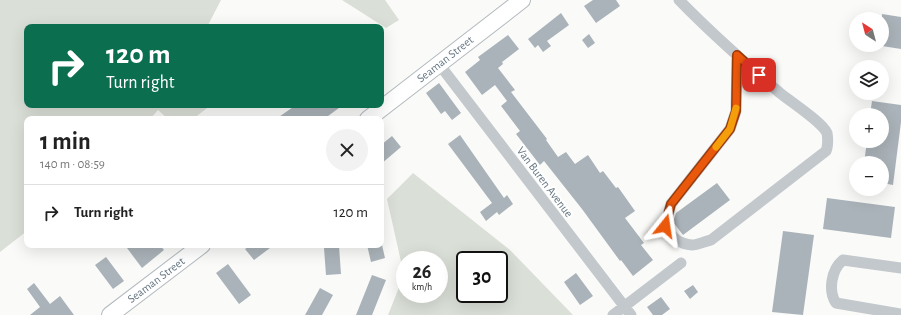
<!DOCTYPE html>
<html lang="en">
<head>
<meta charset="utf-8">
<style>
  body { margin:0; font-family:"Alegreya Sans",sans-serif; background:#f2f2f2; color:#222; height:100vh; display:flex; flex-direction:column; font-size:15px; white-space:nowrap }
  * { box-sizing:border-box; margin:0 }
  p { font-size:13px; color:#767676 }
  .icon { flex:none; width:22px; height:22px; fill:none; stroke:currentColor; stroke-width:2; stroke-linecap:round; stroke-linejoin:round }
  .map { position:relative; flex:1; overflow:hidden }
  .details { position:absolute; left:24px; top:116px; width:360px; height:132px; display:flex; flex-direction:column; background:#fff; border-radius:8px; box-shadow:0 4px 16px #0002 }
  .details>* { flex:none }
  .guide { position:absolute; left:24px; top:24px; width:360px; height:84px; border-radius:8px; box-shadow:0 4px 16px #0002; background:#0b6e4f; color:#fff; overflow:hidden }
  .needle { width:26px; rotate:324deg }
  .tools { position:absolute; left:849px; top:12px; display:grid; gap:8px }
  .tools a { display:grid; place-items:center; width:40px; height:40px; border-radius:50%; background:#fff; box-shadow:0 4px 16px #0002; font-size:20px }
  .speed { position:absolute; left:396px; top:251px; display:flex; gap:8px; font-size:20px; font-weight:700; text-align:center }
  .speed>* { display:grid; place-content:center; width:52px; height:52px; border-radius:50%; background:#fff; box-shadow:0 4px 16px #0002; line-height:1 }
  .speed small { font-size:10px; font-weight:400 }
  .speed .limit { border:2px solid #111; border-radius:6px; background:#fff; color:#111 }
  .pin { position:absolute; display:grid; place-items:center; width:34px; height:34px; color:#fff; margin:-17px; border-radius:8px; box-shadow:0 2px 6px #0006 }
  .me { position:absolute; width:44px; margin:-22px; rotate:15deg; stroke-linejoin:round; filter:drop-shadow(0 0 3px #0008) }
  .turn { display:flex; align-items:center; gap:14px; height:84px; padding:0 16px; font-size:18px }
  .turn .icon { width:52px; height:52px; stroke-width:2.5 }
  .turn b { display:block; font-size:28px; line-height:34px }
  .round { display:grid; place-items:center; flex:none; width:42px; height:42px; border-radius:21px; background:#f2f2f2 }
  .head { display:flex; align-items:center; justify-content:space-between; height:68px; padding:0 16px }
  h1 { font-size:24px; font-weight:700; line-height:30px }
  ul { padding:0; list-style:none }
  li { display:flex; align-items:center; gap:12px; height:56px; padding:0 16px; border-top:1px solid #e0e0e0 }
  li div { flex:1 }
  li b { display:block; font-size:15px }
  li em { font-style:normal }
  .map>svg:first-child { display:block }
  .green { fill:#dadfd7; fill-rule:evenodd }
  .building { fill:#aab3b9 }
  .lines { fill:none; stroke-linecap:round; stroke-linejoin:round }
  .secondary-casing { stroke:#b3babf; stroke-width:18 }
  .street { stroke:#c3c8cc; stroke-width:11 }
  .secondary { stroke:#fff; stroke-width:16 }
  .route-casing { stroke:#983908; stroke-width:10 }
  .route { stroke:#ea580c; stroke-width:7 }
  .slow { stroke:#f59e0b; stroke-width:7 }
  .labels { text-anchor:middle; stroke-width:4; stroke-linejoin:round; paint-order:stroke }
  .street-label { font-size:12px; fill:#657683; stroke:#fff }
</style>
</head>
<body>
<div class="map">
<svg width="901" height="315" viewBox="0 0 901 315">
  <rect width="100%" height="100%" fill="#fafaf8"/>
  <path class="green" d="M 0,0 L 221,0 L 207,27 L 27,27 L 27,105 L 211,105 L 193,119 L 168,119 L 158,110 L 150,119 L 27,119 L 27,231 L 0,252 Z
    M 342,0 L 385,0 L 399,20 L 386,28 Z
    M 413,173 L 510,250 L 573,315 L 388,315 L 404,275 L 387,199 ZM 405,260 L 439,260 L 439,294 L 405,294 ZM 465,260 L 499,260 L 499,294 L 465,294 Z"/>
  <path class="building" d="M 593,0 L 616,0 L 620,6 L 596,23 L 584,6 Z
    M 561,13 L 569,25 L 547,41 L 551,46 L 543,52 L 538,45 L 535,48 L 528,39 Z
    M 882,14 L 901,17 L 901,49 L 882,46 Z
    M 589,34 L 595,43 L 588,48 L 582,40 Z
    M 508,35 L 519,49 L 502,62 L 503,64 L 498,68 L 515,90 L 511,92 L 547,139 L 546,140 L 558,157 L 566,152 L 575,164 L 588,155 L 600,173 L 603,171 L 616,188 L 618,187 L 635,211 L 625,218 L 644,243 L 641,245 L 653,260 L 633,276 L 621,260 L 620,261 L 582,209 L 544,161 L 540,165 L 516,134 L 520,131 L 501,106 L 507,101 L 495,85 L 482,95 L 465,72 L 480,60 L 478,57 Z
    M 439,83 L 461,113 L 452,120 L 445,111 L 441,114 L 426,93 Z
    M 872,101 L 901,105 L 901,122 L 893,185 L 882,183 L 882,163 L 864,163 L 867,141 L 882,141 L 882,115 L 870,115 Z
    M 296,105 L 343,105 L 324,119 L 276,119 Z
    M 460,135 L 504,198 L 507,195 L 513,204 L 499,215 L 497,212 L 486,221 L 480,212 L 492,203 L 448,144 Z
    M 392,136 L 401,147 L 381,164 L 381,145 Z
    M 717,183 L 730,200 L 683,235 L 673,222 L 676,213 Z
    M 827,198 L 895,207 L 891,238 L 823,229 Z
    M 783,231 L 814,235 L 803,315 L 772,312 Z
    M 132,245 L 160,245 L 164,250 L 142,268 L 127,248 Z
    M 251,245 L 274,245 L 254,260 L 245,249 Z
    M 367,245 L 382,245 L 385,258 L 371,262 Z
    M 339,246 L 341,274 L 326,275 L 324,248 Z
    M 106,257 L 124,281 L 113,289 L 95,265 Z
    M 228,264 L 251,295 L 239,304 L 216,273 Z
    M 576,273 L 593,296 L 580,305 L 564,282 Z
    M 372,275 L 386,280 L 372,315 L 356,315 Z
    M 34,283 L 50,304 L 60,296 L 74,315 L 30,315 L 40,307 L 27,289 Z
    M 693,285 L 698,292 L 690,299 L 684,291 Z
    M 320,288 L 333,295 L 322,315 L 305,315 Z
    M 661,297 L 670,309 L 662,315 L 653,315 L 647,307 Z"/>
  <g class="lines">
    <g class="secondary-casing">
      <path id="secondary" d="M 368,119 L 522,0
        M 110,315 L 202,245"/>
    </g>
    <path class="street" d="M 679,0 C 711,33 745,63 780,93 C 791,102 822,122 827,133 C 828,138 828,147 826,151 L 711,240 C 705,241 698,245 692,245 C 679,244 670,236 665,225 L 671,204 L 730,129 L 736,111 L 737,55
      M 439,64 L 631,315
      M 900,314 L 836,303 C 828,291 831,270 843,260 L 901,268
      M 613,315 L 681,263"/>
    <use href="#secondary" class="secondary"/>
  </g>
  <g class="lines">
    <g class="route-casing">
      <path id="route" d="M 665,226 L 671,204 L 730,129 L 736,111 L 737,55 L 759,75"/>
    </g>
    <use href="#route" class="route"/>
    <path class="slow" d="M 716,147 L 730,129 L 736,108"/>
  </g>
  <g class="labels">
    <g class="street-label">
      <text transform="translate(445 59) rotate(-38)" y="4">Seaman Street</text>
      <text transform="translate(545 182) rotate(53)" y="4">Van Buren Avenue</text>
      <text transform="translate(156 280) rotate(-37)" y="4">Seaman Street</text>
    </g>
  </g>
</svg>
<div class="tools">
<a><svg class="needle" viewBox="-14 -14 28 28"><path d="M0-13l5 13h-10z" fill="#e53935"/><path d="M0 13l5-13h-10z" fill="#767676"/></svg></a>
<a><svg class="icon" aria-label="layers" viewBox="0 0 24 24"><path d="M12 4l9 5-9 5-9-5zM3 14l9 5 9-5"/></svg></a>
<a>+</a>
<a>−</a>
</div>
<div class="speed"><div>26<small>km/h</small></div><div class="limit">30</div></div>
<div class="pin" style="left:759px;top:75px;background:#d93025"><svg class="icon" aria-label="arrive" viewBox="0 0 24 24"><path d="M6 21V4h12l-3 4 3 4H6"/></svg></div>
<svg class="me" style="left:665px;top:226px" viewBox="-20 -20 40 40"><path d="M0-17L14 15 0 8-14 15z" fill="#ea580c" stroke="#fff" stroke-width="4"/></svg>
<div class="guide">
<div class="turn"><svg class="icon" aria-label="right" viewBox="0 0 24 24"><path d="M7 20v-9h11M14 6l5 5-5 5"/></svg><div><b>120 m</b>Turn right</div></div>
</div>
<section class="details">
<div class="head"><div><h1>1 min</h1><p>140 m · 08:59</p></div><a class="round"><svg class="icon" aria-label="close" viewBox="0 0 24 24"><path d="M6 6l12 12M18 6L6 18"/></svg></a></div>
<ul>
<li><svg class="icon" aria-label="right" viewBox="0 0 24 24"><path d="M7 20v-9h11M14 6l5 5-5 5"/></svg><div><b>Turn right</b></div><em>120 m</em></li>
</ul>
</section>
</div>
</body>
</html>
